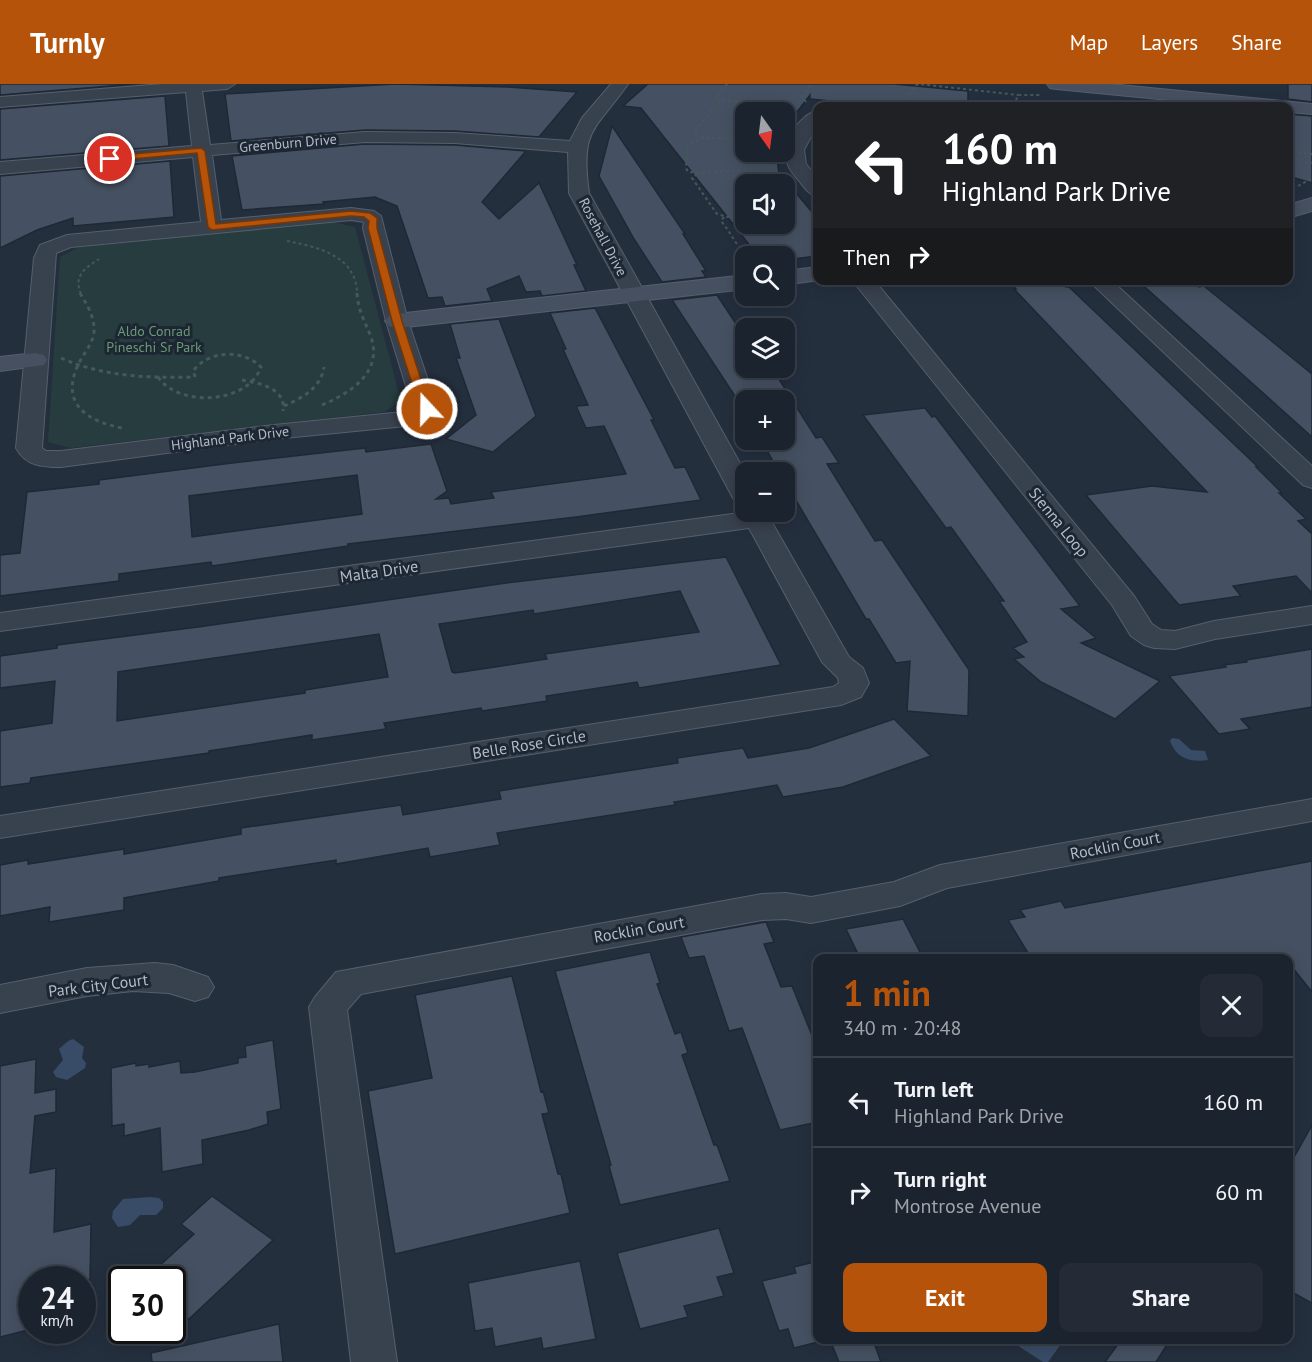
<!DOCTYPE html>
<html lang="en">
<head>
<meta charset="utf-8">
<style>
  body { margin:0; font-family:"PT Sans",sans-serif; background:#242b36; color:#f1f3f6; height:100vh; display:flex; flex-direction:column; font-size:22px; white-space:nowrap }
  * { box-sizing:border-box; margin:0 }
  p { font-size:20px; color:#a0a4aa }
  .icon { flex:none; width:33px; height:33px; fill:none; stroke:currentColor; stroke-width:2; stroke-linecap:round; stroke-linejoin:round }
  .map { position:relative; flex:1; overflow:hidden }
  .drawer { position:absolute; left:813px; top:870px; width:480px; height:390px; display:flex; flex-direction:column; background:#1b232e; border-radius:12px; box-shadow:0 3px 15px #0003,0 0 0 2px #39404a }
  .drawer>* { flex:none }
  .guide { position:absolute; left:813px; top:18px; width:480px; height:183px; border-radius:12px; box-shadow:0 3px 15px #0003,0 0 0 2px #39404a; background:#202124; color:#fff; overflow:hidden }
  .needle { width:39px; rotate:166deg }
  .tools { position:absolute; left:735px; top:18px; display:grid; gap:12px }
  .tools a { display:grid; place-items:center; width:60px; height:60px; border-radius:12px; background:#1b232e; box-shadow:0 3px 15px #0003,0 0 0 2px #39404a; font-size:30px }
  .speed { position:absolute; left:18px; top:1182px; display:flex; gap:12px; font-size:30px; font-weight:700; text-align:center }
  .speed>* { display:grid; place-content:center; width:78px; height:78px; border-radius:50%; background:#1b232e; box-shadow:0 3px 15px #0003,0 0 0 2px #39404a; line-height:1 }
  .speed small { font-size:15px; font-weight:400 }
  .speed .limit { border:3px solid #111; border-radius:9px; background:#fff; color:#111 }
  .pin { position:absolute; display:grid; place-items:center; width:51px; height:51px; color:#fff; margin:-26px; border:3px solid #fff; border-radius:50%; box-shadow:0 2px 6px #0007 }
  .me { position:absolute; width:66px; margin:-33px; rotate:339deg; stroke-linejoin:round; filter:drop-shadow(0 0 4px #0008) }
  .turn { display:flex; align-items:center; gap:21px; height:126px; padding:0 30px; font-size:27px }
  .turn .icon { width:78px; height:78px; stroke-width:2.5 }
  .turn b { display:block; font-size:42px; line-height:51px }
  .then { display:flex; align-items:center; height:57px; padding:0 30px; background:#0003; gap:12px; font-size:22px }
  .round { display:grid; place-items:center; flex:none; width:63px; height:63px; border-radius:12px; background:#242b36 }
  .headline { display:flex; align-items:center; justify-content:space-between; height:102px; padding:0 30px }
  h1 { font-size:36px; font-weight:800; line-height:45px; color:#b45309 }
  .cta { display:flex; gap:12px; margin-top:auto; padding:12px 30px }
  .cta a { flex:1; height:69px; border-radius:12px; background:#b45309; color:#fff; font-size:24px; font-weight:800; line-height:69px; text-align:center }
  .cta a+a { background:#242b36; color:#f1f3f6 }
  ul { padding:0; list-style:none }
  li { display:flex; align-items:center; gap:18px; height:90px; padding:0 30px; border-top:2px solid #39404a }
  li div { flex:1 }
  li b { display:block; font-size:22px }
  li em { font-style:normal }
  header { display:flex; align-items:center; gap:36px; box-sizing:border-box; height:84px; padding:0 30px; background:#b45309; color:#fff }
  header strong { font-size:28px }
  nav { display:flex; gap:33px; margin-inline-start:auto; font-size:21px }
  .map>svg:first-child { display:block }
  .green { fill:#263c3f }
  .water { fill:#394c67 }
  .building { fill:#455162; stroke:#1f2835; stroke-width:1.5; fill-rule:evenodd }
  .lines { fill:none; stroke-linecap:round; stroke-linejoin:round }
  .street-casing { stroke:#565f6c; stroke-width:2 }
  .secondary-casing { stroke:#565f6c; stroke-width:2 }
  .path-far1 { stroke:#44595c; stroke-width:2; stroke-dasharray:3 3; stroke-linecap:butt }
  .path { stroke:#44595c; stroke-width:3; stroke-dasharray:4 4; stroke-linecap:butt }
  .street { fill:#38414e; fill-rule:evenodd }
  .secondary { fill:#465061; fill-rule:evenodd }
  .route { fill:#b45309; stroke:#753606; stroke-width:1.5 }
  .labels { text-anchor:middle; stroke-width:6; stroke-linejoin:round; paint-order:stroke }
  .far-street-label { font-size:14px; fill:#b4bcc9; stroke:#1d2633 }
  .far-park-label { font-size:14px; fill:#6b9a76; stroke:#1d2633 }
  .street-label { font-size:16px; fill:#b4bcc9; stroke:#1d2633 }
</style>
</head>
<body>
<header>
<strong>Turnly</strong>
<nav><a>Map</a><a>Layers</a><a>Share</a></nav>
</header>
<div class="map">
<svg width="1312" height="1278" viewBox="0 0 1312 1278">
  <rect width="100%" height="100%" fill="#242f3e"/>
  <path class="green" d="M 332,138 L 355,143 L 401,317 L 384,328 L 70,364 L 48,358 L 60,173 L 79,163 Z"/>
  <path class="water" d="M 1172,654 L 1179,655 L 1191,666 L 1205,667 L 1208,676 C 1191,679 1176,674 1170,657 Z
    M 73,955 L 84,963 L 82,974 L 86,979 L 85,984 L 67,996 L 56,993 L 53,988 L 63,976 L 59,965 L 68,957 Z
    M 150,1113 L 159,1114 L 163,1118 L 163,1124 L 156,1131 L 140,1131 L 130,1141 L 118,1143 L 112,1134 L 113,1127 L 123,1115 Z
    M 1009,1256 L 1064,1256 L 1048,1278 L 1043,1278 Z"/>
  <path class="building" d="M 0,0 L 135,0 L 0,11 Z
    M 395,0 L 508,3 L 577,8 L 539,53 L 455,47 L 365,46 L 231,57 L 225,10 Z
    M 648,0 L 894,0 L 968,7 L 968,22 L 883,22 L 810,15 L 810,11 L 784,45 L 784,28 L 746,28 L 746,68 L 776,68 L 779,89 L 818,135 L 818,172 L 784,176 L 784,172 L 765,172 L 762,169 L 755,168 L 641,24 L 623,22 ZM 746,100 L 784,100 L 784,140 L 746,140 Z
    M 1288,0 L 1312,0 L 1312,18 L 1288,15 Z
    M 165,12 L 169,62 L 0,76 L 0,25 Z
    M 1288,30 L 1312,32 L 1312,99 L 1288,92 Z
    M 612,42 L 685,150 L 683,150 L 706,187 L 702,187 L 706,193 L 662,198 L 634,155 L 599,92 Z
    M 365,60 L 455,61 L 526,67 L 482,118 L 499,135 L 539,99 L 577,181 L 574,181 L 586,207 L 542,212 L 540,207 L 526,208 L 519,192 L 487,205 L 492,217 L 445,222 L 442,213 L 428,214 L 397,122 L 375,113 L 323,118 L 324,120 L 242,126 L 232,72 Z
    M 170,77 L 174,133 L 73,142 L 73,134 L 37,146 L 0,164 L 0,92 Z
    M 1008,196 L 1059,196 L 1066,203 L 1069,203 L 1258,383 L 1256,383 L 1282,409 L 1279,409 L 1306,435 L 1298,437 L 1312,450 L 1312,509 L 1296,492 L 1233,502 L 1241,512 L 1179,521 L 1086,411 L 1152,402 L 1207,408 L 1014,205 L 1016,205 Z
    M 1137,196 L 1191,196 L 1199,203 L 1204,202 L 1312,290 L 1312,353 Z
    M 717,211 L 738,243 L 746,242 L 748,244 L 746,244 L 746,284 L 772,284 L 816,354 L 822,353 L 839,379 L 827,380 L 875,457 L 882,456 L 969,586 L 968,632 L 907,627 L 910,577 L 896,579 L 869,535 L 866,535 L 784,396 L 784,388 L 778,386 L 761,356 L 784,356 L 784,316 L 746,316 L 746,329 L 672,216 Z
    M 595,224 L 654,336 L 651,336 L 675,384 L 685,383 L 701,416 L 576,433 L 348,460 L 348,462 L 212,482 L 211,478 L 119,490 L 119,497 L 0,512 L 0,471 L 20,469 L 27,408 L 99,400 L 99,396 L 224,380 L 365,364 L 366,368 L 431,360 L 447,407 L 436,415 L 449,414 L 451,420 L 494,414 L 491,408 L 626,390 L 604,342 L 586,344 L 576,322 L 588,321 L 563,265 L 566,265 L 550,229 ZM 357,391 L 362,430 L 192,453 L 189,412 Z
    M 499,235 L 536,332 L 493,368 L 446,355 L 476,331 L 456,274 L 460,274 L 450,240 Z
    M 925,324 L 932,333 L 935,332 L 1080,522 L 1061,525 L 1096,554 L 1081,559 L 1160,597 L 1115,635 L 1041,598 L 1014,575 L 1024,573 L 1013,564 L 1027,558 L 999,517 L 1004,517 L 951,443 L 946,444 L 863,331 Z
    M 726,473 L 781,581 L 639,604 L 637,598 L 546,612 L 547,617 L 482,627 L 481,624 L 384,639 L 386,645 L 312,656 L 312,651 L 209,667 L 209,669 L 31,694 L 30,699 L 0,703 L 0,647 L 52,639 L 55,597 L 0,604 L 0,572 L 57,564 L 57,561 L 198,543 L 506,499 ZM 680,507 L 699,548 L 545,570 L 547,575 L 455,589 L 452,588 L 439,540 L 533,526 L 534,530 ZM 379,550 L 388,593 L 305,606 L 305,609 L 117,637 L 118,588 Z
    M 1312,565 L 1312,623 L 1241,635 L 1250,645 L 1219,650 L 1169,592 L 1226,583 L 1224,581 L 1247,578 L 1246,576 Z
    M 894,635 L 931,672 L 843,703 L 783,713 L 777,701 L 674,718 L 675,721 L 497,749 L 500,761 L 430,773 L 428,764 L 336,780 L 336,776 L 219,794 L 219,797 L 124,814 L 124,826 L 49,838 L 50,823 L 0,832 L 0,781 L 28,776 L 28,780 L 124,765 L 124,770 L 241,750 L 241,744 L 401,721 L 403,731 L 501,715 L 499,707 L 678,679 L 677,674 L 743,664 L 748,674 L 809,664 Z
    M 1312,777 L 1312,908 L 1288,878 L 1288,874 L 1031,874 L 1008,836 L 1025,833 L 1020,826 L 1061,817 L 1065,824 Z
    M 903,835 L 923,874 L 860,874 L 846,845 Z
    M 766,838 L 774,858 L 764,860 L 781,903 L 792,902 L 818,966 L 818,1038 L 780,1046 L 742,944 L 729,947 L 704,872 L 689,874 L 681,853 Z
    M 650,868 L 660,899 L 657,900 L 675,950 L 681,948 L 688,969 L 682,971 L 714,1061 L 717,1061 L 730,1097 L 620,1121 L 609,1082 L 611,1081 L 555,887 Z
    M 512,892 L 541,1008 L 543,1007 L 549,1029 L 542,1030 L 558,1090 L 561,1090 L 570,1129 L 395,1170 L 368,1007 L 432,994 L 415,911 Z
    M 273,956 L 281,1025 L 267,1028 L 268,1040 L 249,1046 L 202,1056 L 203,1080 L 162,1088 L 160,1044 L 124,1052 L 124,1040 L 112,1042 L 111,984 L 136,979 L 136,982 L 149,980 L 149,983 L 180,977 L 181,989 L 195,988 L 238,979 L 238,974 L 246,973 L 245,962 Z
    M 36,975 L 35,1009 L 56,1005 L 56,1028 L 35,1032 L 30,1089 L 56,1084 L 54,1148 L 91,1140 L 90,1196 L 32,1196 L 32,1245 L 0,1253 L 0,982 Z
    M 1312,1041 L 1312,1219 L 1288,1206 L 1288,1084 Z
    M 212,1112 L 273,1156 L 189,1235 L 172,1222 L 172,1196 L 144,1196 L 194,1150 L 181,1140 Z
    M 719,1144 L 734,1189 L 717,1193 L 724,1212 L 684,1222 L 688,1233 L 640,1245 L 617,1169 Z
    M 580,1177 L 596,1255 L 543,1265 L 541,1254 L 495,1263 L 492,1244 L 475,1247 L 468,1199 Z
    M 818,1177 L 818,1258 L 794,1264 L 788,1245 L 779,1247 L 762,1197 L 796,1189 L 794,1183 Z
    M 279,1240 L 283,1278 L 152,1278 L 151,1269 Z
    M 830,1256 L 873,1256 L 881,1278 L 839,1278 Z
    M 1121,1256 L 1170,1256 L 1156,1278 L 1105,1278 Z"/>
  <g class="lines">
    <g class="street-casing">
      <path id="street" d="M 163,0 L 235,0 L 227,5 L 202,7 L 210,61 L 365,48 L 455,49 L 570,57 L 582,34 L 611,0 L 628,0 C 595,47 580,44 589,109 L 746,390 L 746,422 L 737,420 L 733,414 L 569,109 L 568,68 L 455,59 L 365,58 L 212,71 L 221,136 L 351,124 L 374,127 L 381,132 L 408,237 L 433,311 L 439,320 L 434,334 L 406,342 L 274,355 L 61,383 C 42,383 26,382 16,364 L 34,174 L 40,161 L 67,151 L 201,138 L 193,73 L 0,90 L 0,78 L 192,62 L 186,8 L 0,23 L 0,13 ZM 351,136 L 364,138 L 363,144 L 386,237 L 409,312 L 415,320 L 414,325 L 403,328 L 274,341 L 61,367 L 46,367 L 42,364 L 56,169 L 71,163 Z
        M 818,26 L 818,39 L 804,66 L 806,80 L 818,95 L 818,113 C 809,111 805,104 800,98 C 794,91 787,83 786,74 C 783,56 801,30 818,26 Z
        M 852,196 L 874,196 L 1134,512 L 1152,540 L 1161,546 L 1175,547 L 1214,537 L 1312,522 L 1312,540 L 1215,555 L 1175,565 L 1154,564 L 1144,561 L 1131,552 L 1112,521 Z
        M 1088,196 L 1111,196 L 1312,382 L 1312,404 L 1303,401 Z
        M 744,422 L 746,422 L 746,428 L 766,428 L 849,573 L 863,584 L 869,599 L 861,613 L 841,621 L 0,754 L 0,732 L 833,603 L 839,599 L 838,594 L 822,578 L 749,444 L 0,547 L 0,529 L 740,429 Z
        M 1312,715 L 1312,737 L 947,804 L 900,822 L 811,839 L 786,835 L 762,836 L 361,910 L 347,926 L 397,1278 L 351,1278 L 309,923 L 315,913 L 336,888 L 762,810 L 786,809 L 811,813 L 894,798 L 940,781 Z
        M 155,879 L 173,881 L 208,893 L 214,903 L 208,913 L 195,917 L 169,909 L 133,907 L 87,912 L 0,929 L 0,901 L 87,884 Z"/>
    </g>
    <g class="secondary-casing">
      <path id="secondary" d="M 1047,0 L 1110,0 L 1312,20 L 1312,30 L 1288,28 L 1288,22 L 1231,22 L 1056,5 L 1050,4 Z
        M 1312,114 L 1312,127 L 1288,134 L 1288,121 Z
        M 818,183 L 819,196 L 784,201 L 784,187 Z
        M 746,191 L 746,205 L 397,244 L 389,242 L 385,237 L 389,232 L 397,230 Z
        M 35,269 L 44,271 L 47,276 L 44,281 L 0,287 L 0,273 Z"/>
    </g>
    <path class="path-far1" d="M 727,0 L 716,13 L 717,15 L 796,24
      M 720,17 L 695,47 L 695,50 L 704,54 L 725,54 L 746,59
      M 806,18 L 802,13 L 812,0
      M 904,22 L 914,2 L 919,0 L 1018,11
      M 1014,22 L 1018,11 L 1040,11
      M 704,54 L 687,61 L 686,84 L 688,88 L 702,89 L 775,83
      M 1292,68 L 1312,70
      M 1288,73 L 1312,79
      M 697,90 L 692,94 L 717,130 L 727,133 L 746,131
      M 1298,102 L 1312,94
      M 784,127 L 808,125
      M 724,133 L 721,137 C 732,150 735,161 748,172
      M 287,157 C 318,163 357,172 357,210
      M 81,210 C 73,192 85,184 99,175"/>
    <path class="path" d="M 80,209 C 87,221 95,233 94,248 C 93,260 83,270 78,281 C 60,320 87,337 122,344
      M 61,274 C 104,293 148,294 194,293
      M 158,293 C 179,324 248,320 261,283 C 243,265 209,266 193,287 L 196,295
      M 242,296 C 258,299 287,304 283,327
      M 322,321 C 350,309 383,289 371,253 C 365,237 358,227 357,209
      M 284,322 C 302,314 321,304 324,283"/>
    <use href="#street" class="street"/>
    <use href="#secondary" class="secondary"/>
  </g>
  <path class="route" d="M 201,64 L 205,67 L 216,140 L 351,127 L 370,129 L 377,134 L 377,144 L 402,237 L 426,311 L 433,320 L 431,327 L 423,327 L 422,320 L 416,312 L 392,237 L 368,144 L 369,137 L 364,133 L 351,132 L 212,146 L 208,143 L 197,69 L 110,77 L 106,75 L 110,72 Z"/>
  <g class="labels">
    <g class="far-street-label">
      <text transform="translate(288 59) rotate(-5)" y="5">Greenburn Drive</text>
      <text transform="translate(603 153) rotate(62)" y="5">Rosehall Drive</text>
      <text transform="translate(230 354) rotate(-7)" y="5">Highland Park Drive</text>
    </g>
    <g class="far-park-label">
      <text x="154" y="252">Aldo Conrad<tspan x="154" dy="16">Pineschi Sr Park</tspan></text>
    </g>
    <g class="street-label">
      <text transform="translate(1059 438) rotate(51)" y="6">Sienna Loop</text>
      <text transform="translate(379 487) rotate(-8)" y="6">Malta Drive</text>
      <text transform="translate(529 660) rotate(-9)" y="6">Belle Rose Circle</text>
      <text transform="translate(1115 761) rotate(-11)" y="6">Rocklin Court</text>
      <text transform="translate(639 845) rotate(-10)" y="6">Rocklin Court</text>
      <text transform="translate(98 901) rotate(-7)" y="6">Park City Court</text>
    </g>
  </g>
</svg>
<div class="tools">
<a><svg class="needle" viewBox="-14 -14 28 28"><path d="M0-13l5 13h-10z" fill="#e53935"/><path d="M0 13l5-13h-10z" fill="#a0a4aa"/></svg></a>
<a><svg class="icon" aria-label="sound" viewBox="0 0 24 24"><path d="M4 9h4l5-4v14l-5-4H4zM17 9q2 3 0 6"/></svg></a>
<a><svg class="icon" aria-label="search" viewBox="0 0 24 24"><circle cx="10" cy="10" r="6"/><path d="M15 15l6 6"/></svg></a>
<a><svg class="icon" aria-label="layers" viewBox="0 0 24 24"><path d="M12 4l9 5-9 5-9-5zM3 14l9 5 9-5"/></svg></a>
<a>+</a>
<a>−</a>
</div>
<div class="speed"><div>24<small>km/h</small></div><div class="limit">30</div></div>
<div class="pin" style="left:110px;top:75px;background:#d93025"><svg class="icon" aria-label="arrive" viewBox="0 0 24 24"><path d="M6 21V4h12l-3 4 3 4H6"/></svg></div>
<svg class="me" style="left:427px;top:325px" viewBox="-20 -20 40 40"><circle r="17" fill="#b45309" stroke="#fff" stroke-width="3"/><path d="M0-11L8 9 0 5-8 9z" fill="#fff"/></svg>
<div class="guide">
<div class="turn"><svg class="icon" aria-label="left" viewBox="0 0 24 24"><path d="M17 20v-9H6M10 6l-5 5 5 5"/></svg><div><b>160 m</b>Highland Park Drive</div></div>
<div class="then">Then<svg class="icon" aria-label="right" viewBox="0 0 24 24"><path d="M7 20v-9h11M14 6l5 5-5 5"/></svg></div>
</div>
<section class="drawer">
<div class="headline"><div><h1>1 min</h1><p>340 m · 20:48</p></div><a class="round"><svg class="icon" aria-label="close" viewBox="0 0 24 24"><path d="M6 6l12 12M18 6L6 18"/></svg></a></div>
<ul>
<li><svg class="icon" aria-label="left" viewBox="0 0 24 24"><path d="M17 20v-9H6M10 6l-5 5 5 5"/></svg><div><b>Turn left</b><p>Highland Park Drive</p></div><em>160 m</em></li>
<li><svg class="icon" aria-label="right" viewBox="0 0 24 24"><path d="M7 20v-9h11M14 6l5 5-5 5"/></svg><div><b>Turn right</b><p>Montrose Avenue</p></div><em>60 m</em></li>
</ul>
<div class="cta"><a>Exit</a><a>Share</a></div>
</section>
</div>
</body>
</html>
